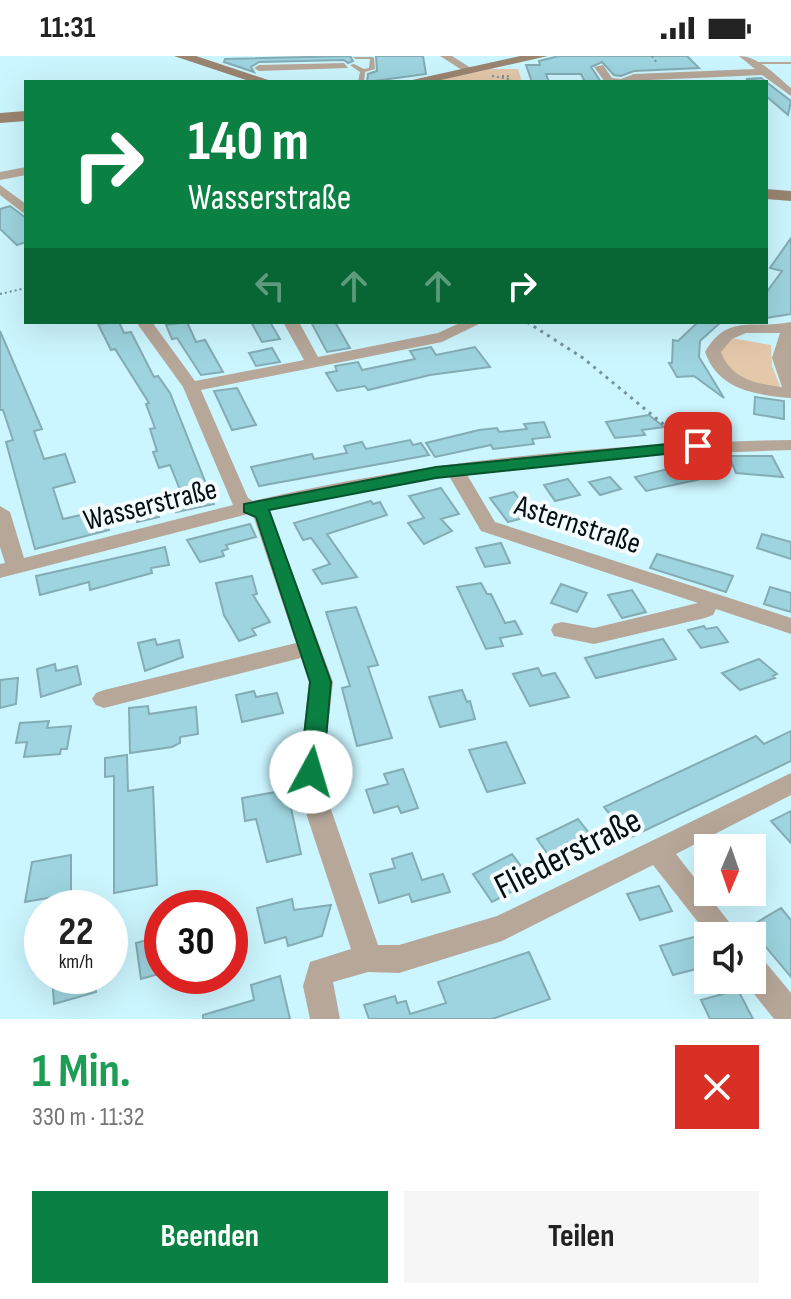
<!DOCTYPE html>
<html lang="de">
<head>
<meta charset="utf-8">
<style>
  body { margin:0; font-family:"Sofia Sans Condensed",sans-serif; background:#f6f6f6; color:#222; height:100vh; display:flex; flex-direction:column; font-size:30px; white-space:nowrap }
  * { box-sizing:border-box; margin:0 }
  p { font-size:26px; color:#767676 }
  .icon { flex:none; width:44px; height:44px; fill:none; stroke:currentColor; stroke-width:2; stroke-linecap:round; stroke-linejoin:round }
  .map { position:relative; height:963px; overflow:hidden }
  .side { display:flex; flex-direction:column; background:#fff; flex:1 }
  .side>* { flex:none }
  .banner { position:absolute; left:24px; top:24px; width:744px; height:244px; border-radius:0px; box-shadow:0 8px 32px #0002; background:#0b8043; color:#fff; overflow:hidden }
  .needle { width:52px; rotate:182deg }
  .buttons { position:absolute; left:694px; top:778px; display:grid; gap:16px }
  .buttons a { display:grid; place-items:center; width:72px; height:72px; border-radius:0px; background:#fff; box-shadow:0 8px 32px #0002; font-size:40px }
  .speed { position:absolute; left:24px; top:834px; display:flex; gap:16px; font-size:40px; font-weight:700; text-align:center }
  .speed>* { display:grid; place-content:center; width:104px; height:104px; border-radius:50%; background:#fff; box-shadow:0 8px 32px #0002; line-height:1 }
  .speed small { font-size:20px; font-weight:400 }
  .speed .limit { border:12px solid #d22; background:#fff; color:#111 }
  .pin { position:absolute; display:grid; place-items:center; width:68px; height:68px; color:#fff; margin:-34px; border-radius:16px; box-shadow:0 4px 12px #0006 }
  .me { position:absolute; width:88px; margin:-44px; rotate:6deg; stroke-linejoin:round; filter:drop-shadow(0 0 6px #0008) }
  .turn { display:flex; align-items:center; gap:28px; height:168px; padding:0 32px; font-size:36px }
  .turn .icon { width:104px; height:104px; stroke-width:2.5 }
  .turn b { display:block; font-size:56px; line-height:68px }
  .lanes { display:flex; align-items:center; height:76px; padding:0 32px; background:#0003; justify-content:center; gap:40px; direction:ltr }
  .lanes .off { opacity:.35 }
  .round { display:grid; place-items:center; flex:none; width:84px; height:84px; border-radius:0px; background:#f6f6f6 }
  .overview { display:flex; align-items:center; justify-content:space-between; height:136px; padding:0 32px }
  h1 { font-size:48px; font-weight:700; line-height:60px; color:#1e9e55 }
  .cta { display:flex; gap:16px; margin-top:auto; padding:16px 32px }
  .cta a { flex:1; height:92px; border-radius:0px; background:#0b8043; color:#fff; font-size:32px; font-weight:700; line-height:92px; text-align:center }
  .cta a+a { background:#f6f6f6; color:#222 }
  .status { display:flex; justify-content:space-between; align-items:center; height:56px; padding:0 40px; background:#fff; direction:ltr }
  .status svg { height:22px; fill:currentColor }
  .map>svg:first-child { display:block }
  .green { fill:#e4c8aa }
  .building { fill:#9dd4df; stroke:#84acb4; stroke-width:2 }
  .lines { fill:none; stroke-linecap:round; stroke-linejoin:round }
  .path-far1 { stroke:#749298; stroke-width:2; stroke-dasharray:2 3; stroke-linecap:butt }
  .path { stroke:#749298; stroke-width:3; stroke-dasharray:3 5; stroke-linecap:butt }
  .lane { fill:#b6a799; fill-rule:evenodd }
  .street { fill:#b6a799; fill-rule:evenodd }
  .secondary { fill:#9a8570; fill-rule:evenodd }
  .route { fill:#0b8043; stroke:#07532c; stroke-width:2 }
  .labels { text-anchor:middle; stroke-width:8; stroke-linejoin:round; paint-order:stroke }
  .street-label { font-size:30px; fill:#031013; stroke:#f4fcfe }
  .near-street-label { font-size:36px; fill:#031013; stroke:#f4fcfe }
</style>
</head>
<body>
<div class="status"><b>11:31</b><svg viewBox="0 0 49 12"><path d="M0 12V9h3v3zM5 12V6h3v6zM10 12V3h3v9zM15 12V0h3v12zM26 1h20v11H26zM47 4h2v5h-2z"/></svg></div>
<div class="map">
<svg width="791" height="963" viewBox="0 0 791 963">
  <rect width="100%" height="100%" fill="#ccf6ff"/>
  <path class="green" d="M 489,13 L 518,13 L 522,26 L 429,26 Z
    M 731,282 L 771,289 L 772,310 L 780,330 C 755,337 733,318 719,300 L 721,290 Z"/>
  <path class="building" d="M 350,0 L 353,5 L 348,7 L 344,4 L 259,6 L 251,11 L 254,16 L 224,6 L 225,3 Z
    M 376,0 L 423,0 L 426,18 L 367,26 L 368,18 L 377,15 Z
    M 559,0 L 687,0 L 699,12 L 634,15 L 621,20 L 614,19 L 602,6 L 591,11 L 601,26 L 585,26 L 581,18 L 546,18 L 549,26 L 532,26 L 526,9 L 540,9 L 539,5 Z
    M 761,22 L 791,45 L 788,59 L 766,40 L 766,26 L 746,23 Z
    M 10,150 L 26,162 L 26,186 L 17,189 L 0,173 L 0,153 Z
    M 791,182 L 791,258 L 766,262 L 766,237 L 782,215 L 770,212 Z
    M 119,266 L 124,277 L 131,276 L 154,321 L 158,320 L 170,337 L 214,448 L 176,456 L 171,442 L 182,439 L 170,409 L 159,412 L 153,396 L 157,395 L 150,373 L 155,372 L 146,348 L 149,347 L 115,293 L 111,294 L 98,268 Z
    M 187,266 L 196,286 L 205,284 L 223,316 L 201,319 L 177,282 L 172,283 L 166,269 Z
    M 251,266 L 270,266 L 280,283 L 262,286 Z
    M 311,266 L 335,266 L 350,292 L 327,296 Z
    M 698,266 L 721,266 L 700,285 L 699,301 L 724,342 L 694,320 L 677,321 L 669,307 L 672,307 L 673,284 L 678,285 Z
    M 0,275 L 42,373 L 34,375 L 44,403 L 65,398 L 75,426 L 53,432 L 63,463 L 103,454 L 109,474 L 35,493 L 6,386 L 13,384 L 3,354 L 0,354 Z
    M 431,291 L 436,299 L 475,291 L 490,311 L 430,319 L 368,334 L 365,330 L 337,335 L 326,317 L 337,315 L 335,310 L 358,306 L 362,314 L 415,303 L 410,295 Z
    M 272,292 L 280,306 L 256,310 L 249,297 Z
    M 237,332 L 256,369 L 232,374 L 214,335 Z
    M 755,341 L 784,345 L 784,363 L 754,358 Z
    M 649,359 L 664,371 L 642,374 L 645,379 L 615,382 L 606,366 Z
    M 544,366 L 550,381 L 532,383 L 534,388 L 493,393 L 491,389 L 435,401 L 426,387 L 479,374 L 497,372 L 499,376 L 527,373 L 524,368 Z
    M 410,384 L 413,389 L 421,387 L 429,399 L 259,430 L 251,411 L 312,398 L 314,403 L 347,397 L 344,390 L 362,386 L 366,393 Z
    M 729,400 L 772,400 L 783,421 L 736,417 Z
    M 700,405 L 715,420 L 646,435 L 635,421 Z
    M 610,421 L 621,433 L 600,439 L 589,426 Z
    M 568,423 L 580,439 L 555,445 L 544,429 Z
    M 441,432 L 459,458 L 441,463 L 452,475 L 424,488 L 408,467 L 424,462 L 409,440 Z
    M 514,436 L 532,460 L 508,466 L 490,442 Z
    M 371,445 L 373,448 L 380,446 L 387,459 L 327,478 L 357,521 L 322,528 L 313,514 L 330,508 L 311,482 L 303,484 L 294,467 Z
    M 155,446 L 159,461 L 137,466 L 132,451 Z
    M 250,468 L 256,481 L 226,489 L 228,493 L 222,495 L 224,500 L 200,506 L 187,484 Z
    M 762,478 L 791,486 L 791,503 L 757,492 Z
    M 501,487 L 510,507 L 485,511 L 476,492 Z
    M 165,491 L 169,509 L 151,512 L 152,517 L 90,534 L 89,526 L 40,539 L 36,520 Z
    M 657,498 L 733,520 L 726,536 L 650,512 Z
    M 252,520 L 257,538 L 253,539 L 270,566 L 252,573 L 256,579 L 239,585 L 224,559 L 216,527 Z
    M 481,527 L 487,538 L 491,538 L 505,567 L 515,565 L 522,578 L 500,582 L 503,590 L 486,593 L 457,531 Z
    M 561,528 L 587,537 L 577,556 L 551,547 Z
    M 770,531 L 791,537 L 791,556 L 764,548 Z
    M 632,534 L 646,556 L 622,562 L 608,539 Z
    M 356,551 L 378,609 L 368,611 L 392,682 L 357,690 L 342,632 L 350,630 L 326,556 Z
    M 704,570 L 706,573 L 717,571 L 728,586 L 701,592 L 688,574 Z
    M 155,583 L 157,589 L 179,584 L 183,601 L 145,615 L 138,587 Z
    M 663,583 L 676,603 L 596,622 L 585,602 Z
    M 759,603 L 777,618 L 773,620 L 775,622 L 740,634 L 722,617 Z
    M 55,608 L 56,615 L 77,610 L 81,628 L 41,641 L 37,613 Z
    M 538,612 L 542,620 L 555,617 L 569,641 L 530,650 L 513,618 Z
    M 18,622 L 16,648 L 0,652 L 0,624 Z
    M 462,634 L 467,646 L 470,645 L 475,663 L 440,671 L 429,641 Z
    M 254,635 L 256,641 L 277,637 L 283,657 L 242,666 L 236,639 Z
    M 148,650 L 149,658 L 196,651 L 198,678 L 180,681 L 180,687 L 172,691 L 130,697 L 129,652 Z
    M 49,665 L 47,672 L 71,670 L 67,693 L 61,693 L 60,698 L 24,701 L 27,686 L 16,687 L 20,667 Z
    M 791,675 L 791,705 L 629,782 L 604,751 L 756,680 L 764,688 Z
    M 506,686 L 525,727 L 487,736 L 469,694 Z
    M 127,699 L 128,735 L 153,731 L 157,829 L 114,837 L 114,720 L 105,721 L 105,702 Z
    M 403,713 L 418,752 L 401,757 L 398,750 L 374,757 L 366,734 L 388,728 L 384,718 Z
    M 287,734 L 301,798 L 267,806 L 256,763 L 245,765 L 242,742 Z
    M 791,755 L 791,787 L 771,765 Z
    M 578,763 L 601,792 L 559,814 L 537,783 Z
    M 412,797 L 422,824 L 443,818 L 450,836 L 412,846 L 409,838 L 379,847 L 370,818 L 395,812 L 392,803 Z
    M 512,798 L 532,825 L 492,846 L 473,818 Z
    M 71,799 L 71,838 L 25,846 L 32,806 Z
    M 659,830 L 672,855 L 640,864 L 627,838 Z
    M 292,843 L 294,854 L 331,849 L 322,880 L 288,890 L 286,881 L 265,887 L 257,852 Z
    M 781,852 L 791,864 L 791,921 L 749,871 Z
    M 162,880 L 162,917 L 141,923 L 136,887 Z
    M 698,880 L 708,899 L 708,910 L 673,919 L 660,890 Z
    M 529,896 L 550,943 L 492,963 L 369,963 L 364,949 L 395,940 L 397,947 L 406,945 L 410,958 L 446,947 L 438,926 Z
    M 52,920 L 94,920 L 96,936 L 54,948 Z
    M 280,920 L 290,963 L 203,963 L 203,959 L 254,944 L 251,929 Z
    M 738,934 L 753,963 L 710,963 L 701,944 Z"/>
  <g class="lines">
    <path class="path-far1" d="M 652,0 L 657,7
      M 492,20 L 509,23
      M 502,20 L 508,20 L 510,26
      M 0,238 L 26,232"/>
    <path class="path" d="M 527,266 L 583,302 L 668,372 L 671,379"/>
    <path class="lane" d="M 353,1 L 372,1 L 374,2 L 375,13 L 365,16 L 364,26 L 358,26 L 360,16 L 350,9 L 354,8 L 364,13 L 369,12 L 370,3 L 355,3 Z
      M 753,6 L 791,6 L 791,8 L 751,8 Z"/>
    <path class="street" d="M 440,0 L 452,0 L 474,14 L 465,16 Z
      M 739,0 C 759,0 776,20 791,32 L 791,40 L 762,19 L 605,26 L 594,11 L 603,9 L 612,22 L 621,23 L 634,18 L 755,13 Z
      M 344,7 L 348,12 L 259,15 L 254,12 L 259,9 Z
      M 26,111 L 26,119 L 0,124 L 0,116 Z
      M 0,129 L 26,148 L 26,159 L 0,139 Z
      M 136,266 L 152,266 L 195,325 L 304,304 L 283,266 L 299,266 L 318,301 L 438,277 L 462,266 L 483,266 L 442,286 L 201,334 L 248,442 L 253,445 C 429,404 610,387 791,384 L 791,394 L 634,400 L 466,417 L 495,466 L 791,562 L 791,578 L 716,553 L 713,559 L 705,562 L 594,588 L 554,580 L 551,574 L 554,568 L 562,566 L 594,572 L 698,547 L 481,475 L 449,420 L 269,453 L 333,626 L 323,716 L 326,739 L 378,889 L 399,889 L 497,860 L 791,717 L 791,739 L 676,798 L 740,880 L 709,880 L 653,809 L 502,885 L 399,917 L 368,916 L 333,926 L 340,963 L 310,963 L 303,930 L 310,906 L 351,893 L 300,739 L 299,716 L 309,626 L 301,602 L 104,652 L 96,649 L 92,643 L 96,637 L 104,634 L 296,587 L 254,462 L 248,458 L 0,522 L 0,508 L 5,507 L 0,491 L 0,450 L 10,456 L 24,502 L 233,449 L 183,331 Z
      M 791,266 L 791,342 C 756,339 718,334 705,296 C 728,256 756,274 791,266 ZM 746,277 L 780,277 L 772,302 L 782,331 C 756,328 731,323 721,296 L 732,283 Z
      M 752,898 L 762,902 L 791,937 L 791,963 L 774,963 L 743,924 L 752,924 Z"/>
    <path class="secondary" d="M 174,0 L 196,0 L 274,26 L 252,26 Z
      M 520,0 L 548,0 L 432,26 L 403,26 Z
      M 26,55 L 26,65 L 0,67 L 0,57 Z
      M 766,133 L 791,135 L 791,145 L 766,143 Z"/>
  </g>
  <path class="route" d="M 698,385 L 703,387 L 703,394 L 436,422 L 269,454 L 331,626 L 323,716 L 319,722 L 303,722 L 300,716 L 310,626 L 256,461 L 244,456 L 244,448 L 436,411 Z"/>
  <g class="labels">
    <g class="street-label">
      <text transform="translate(150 448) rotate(-14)" y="10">Wasserstraße</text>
      <text transform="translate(578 468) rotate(18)" y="10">Asternstraße</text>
    </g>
    <g class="near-street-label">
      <text transform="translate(567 796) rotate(-27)" y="13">Fliederstraße</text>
    </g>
  </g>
</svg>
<div class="buttons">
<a><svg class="needle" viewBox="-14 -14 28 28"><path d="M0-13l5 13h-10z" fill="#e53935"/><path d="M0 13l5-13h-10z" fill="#767676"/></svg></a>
<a><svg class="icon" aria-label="sound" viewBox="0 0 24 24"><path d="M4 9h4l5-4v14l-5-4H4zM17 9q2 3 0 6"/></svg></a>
</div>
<div class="speed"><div>22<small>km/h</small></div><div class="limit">30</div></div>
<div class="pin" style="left:698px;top:390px;background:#d93025"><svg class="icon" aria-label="arrive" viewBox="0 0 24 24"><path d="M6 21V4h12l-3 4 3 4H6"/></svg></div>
<svg class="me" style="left:311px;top:716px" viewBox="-20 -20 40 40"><circle r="19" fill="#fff"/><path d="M0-13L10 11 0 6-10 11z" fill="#0b8043"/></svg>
<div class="banner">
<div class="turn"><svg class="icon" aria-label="right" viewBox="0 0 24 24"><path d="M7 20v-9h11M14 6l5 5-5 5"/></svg><div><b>140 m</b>Wasserstraße</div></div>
<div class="lanes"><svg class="icon off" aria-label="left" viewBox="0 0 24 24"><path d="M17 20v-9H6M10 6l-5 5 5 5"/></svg><svg class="icon off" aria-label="ahead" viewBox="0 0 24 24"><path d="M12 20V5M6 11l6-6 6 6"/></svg><svg class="icon off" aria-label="ahead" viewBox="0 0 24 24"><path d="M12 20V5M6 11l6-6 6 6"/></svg><svg class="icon" aria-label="right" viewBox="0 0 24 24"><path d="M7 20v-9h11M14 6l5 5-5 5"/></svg></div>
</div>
</div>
<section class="side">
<div class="overview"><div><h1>1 Min.</h1><p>330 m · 11:32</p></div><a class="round" style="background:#d93025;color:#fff"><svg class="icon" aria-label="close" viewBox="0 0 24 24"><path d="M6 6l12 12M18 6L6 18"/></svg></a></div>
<div class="cta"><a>Beenden</a><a>Teilen</a></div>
</section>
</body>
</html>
